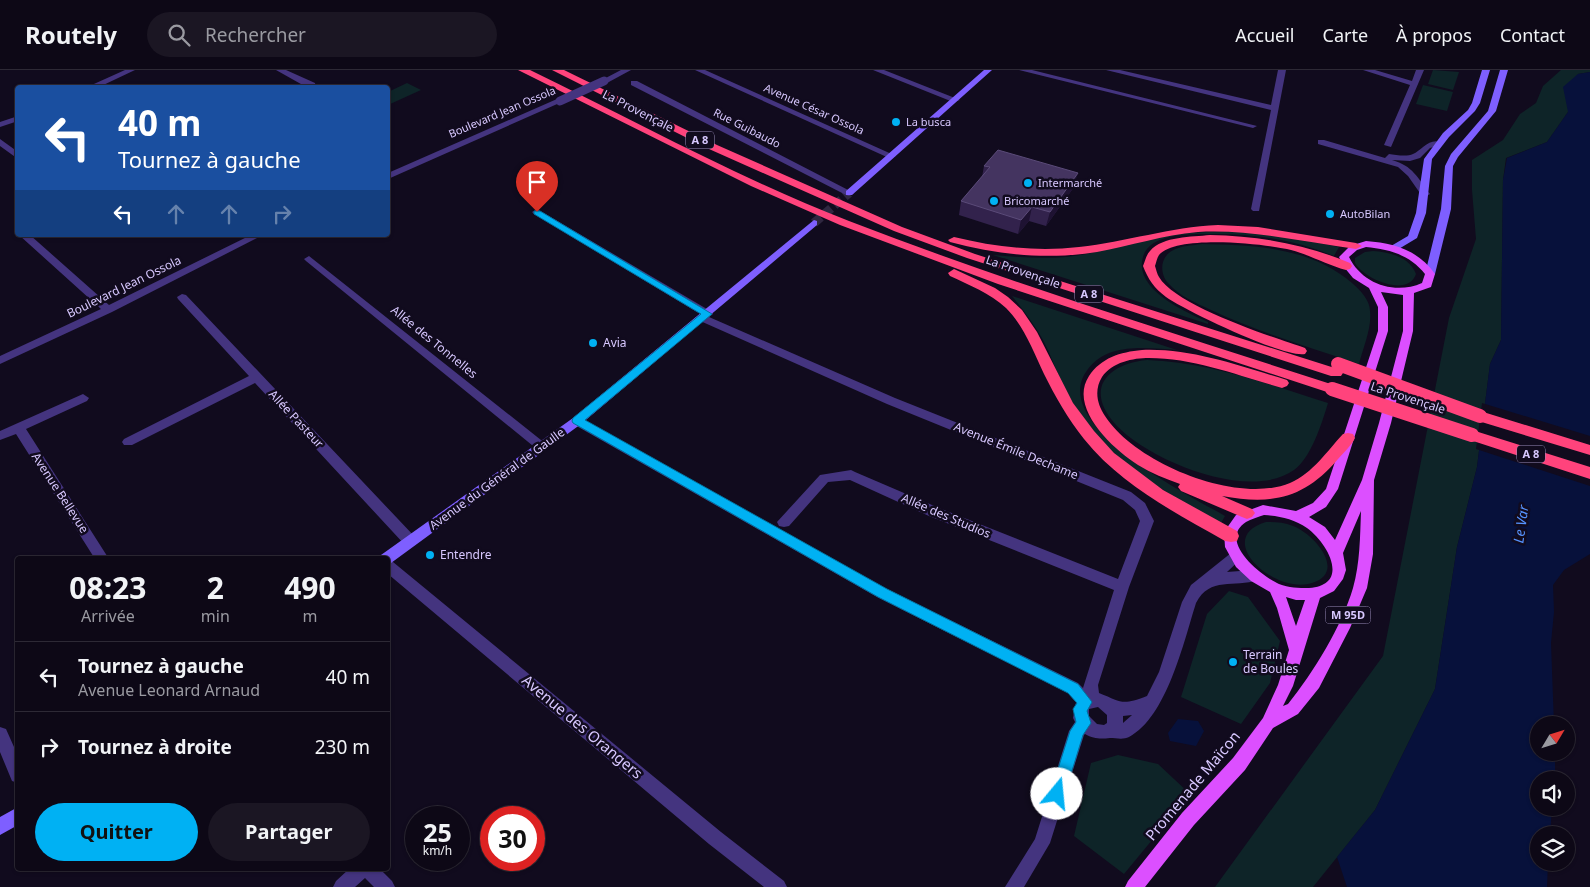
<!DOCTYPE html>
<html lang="fr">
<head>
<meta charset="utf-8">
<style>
  body { margin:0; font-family:"Noto Sans",sans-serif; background:#1b1623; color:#f1f3f6; height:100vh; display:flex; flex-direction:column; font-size:19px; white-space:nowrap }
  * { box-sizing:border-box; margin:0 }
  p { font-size:16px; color:#9a9aa1 }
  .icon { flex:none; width:28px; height:28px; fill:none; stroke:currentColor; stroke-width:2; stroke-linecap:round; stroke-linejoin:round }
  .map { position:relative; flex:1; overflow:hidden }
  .panel { position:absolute; left:15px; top:486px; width:375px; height:315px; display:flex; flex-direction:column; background:#0d0816; border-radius:5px; box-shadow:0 1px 4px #0004,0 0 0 1px #2d2935 }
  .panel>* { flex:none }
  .hud { position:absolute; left:15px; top:15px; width:375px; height:152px; border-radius:5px; box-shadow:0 1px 4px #0004,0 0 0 1px #2d2935; background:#1a4fa0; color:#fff; overflow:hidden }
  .needle { width:32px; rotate:52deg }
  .controls { position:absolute; left:1530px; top:646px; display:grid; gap:10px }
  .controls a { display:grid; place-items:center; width:45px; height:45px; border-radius:50%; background:#0d0816; box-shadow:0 1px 4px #0004,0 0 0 1px #2d2935; font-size:25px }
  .speed { position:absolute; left:405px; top:736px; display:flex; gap:10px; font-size:25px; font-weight:700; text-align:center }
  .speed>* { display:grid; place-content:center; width:65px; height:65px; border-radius:50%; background:#0d0816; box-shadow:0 1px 4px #0004,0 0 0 1px #2d2935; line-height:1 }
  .speed small { font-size:12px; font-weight:400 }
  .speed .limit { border:8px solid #d22; background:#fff; color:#111 }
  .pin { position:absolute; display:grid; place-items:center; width:42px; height:42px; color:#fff; margin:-51px -21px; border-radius:50% 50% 50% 0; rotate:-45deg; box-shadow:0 0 5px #0007 }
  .pin .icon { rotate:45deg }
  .me { position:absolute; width:55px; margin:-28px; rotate:17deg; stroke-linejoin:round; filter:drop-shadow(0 0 4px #0008) }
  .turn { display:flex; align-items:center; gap:18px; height:105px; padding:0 20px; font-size:22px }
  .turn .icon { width:65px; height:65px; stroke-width:2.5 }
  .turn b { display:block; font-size:35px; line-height:42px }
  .lanes { display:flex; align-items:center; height:48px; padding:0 20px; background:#0003; justify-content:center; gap:25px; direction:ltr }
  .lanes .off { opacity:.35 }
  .eta { display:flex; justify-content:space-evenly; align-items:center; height:85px; text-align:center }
  .eta b { font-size:30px; font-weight:700; line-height:35px }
  .primary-button { display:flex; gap:10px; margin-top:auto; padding:10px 20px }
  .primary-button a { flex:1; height:58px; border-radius:30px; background:#00b1f3; color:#111; font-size:20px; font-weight:700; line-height:58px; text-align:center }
  .primary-button a+a { background:#1b1623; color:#f1f3f6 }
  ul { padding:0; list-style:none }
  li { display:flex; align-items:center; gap:15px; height:70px; padding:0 20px; border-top:1px solid #2d2935 }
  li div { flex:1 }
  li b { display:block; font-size:19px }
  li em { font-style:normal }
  header { display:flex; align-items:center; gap:30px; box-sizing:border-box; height:70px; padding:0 25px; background:#0d0816; border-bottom:1px solid #2d2935 }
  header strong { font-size:24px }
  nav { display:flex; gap:28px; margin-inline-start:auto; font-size:18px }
  .search { width:350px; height:45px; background:#1b1623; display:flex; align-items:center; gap:12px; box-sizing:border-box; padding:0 18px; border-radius:28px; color:#9a9aa1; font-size:19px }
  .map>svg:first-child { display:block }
  .green { fill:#0e2428 }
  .water { fill:#07113b }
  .pier { fill:#110b1e }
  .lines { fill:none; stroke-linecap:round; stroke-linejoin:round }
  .secondary-tunnel { stroke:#2f2740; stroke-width:9; stroke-dasharray:9 4.5; stroke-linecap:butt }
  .street { fill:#44347f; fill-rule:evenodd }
  .secondary { fill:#7e5fff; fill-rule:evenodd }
  .primary { fill:#dc4fff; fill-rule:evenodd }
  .highway { fill:#ff437c; fill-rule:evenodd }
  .street-bridge { stroke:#44347f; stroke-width:9 }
  .highway-bridge { stroke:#ff437c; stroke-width:14 }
  .wall { fill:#32224c }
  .shaded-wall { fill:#1e1232 }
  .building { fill:#443460; stroke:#5b4b79 }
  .route { fill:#00b1f3; stroke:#00739e }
  .poi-dot { fill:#00b1f3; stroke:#110b1e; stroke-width:2 }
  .labels { text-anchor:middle; stroke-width:5; stroke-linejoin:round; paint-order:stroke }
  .far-street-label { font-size:11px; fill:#d8c8ff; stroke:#110b1e }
  .far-poi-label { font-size:11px; fill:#d8c8ff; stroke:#110b1e; text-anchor:start }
  .shield { fill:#110b1e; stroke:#9c8fbc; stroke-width:1 }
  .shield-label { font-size:11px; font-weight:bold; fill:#d8c8ff }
  .street-label { font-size:12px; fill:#d8c8ff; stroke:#110b1e }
  .poi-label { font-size:12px; fill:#d8c8ff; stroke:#110b1e; text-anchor:start }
  .water-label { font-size:14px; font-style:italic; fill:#5693ff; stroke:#110b1e }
  .near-street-label { font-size:15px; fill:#d8c8ff; stroke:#110b1e }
</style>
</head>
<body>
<header>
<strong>Routely</strong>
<div class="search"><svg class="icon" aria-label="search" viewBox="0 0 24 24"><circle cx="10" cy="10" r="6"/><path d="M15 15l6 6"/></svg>Rechercher</div>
<nav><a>Accueil</a><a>Carte</a><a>À propos</a><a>Contact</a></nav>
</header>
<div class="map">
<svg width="1590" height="817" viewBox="0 0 1590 817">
  <rect width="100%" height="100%" fill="#110b1e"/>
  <path class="green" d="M 1433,0 L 1459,2 L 1453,20 L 1428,14 Z
    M 1561,0 L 1590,0 L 1590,2 L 1578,4 L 1568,42 L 1547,72 L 1506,88 L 1503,110 L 1501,270 L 1490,294 L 1477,397 L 1457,477 L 1435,619 L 1375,740 L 1313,817 L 1215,817 L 1383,586 L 1449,248 L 1476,169 L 1472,120 L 1472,90 L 1503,70 L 1520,44 L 1536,33 L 1543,16 Z
    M 407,13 L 421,20 L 388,35 L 388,22 Z
    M 1423,15 L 1453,22 L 1447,41 L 1416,34 Z
    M 1235,161 L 1279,165 L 1339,177 L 1334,186 C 1293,169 1251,163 1207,164 C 1194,164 1181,164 1169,167 C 1158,170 1146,175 1143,187 C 1133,219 1185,242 1208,252 L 1208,254 L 993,185 C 1017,187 1041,189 1066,187 C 1098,184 1128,172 1159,166 C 1184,162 1210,162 1235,161 Z
    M 1202,174 C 1255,175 1310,177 1352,213 C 1360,220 1370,230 1370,241 C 1372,258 1363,278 1359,294 C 1309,277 1258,262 1211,240 C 1196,233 1179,226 1168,213 C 1163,208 1161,199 1163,192 C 1168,176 1188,176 1202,174 Z
    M 1373,181 C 1389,182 1410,187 1416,204 C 1408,228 1364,209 1355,193 L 1355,188 L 1365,182 Z
    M 1012,226 L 1177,280 C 1148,278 1108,272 1088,299 C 1045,354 1189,425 1225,446 L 1221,453 C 1163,422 1104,388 1070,329 C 1059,310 1053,289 1043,270 C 1034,254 1023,240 1012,226 Z
    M 1147,290 C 1209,292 1270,315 1328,333 C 1322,353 1311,388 1294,400 C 1249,432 1150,391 1116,355 C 1084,320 1106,294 1147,290 Z
    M 1266,452 C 1275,452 1284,452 1293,456 C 1313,463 1348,502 1312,513 C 1274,525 1212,468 1266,452 Z
    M 1229,521 L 1248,527 L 1280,571 L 1270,613 L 1241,654 L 1181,627 L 1207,544 Z
    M 1118,685 L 1158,694 L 1190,724 L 1124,804 L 1074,766 L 1091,693 Z"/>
  <path class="water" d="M 1590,2 L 1590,484 L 1564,500 L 1553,515 L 1554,542 L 1551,573 L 1554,655 L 1539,655 L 1539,682 L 1555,683 L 1555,710 L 1539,710 L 1539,738 L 1552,738 L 1550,765 L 1539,765 L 1539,792 L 1548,793 L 1547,817 L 1347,817 L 1337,787 L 1375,740 L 1435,619 L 1457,477 L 1477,397 L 1490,294 L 1501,270 L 1503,110 L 1507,88 L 1547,72 L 1568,42 L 1563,17 L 1578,4 Z
    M 1178,649 L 1198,651 L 1204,661 L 1196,676 L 1170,671 L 1168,663 Z"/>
  <path class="pier" d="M 1482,333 L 1590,366 L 1590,416 L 1476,379 Z"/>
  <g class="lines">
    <path class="secondary-tunnel" d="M 814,153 L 849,123"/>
    <path class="street" d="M 125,0 L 135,0 L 97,18 L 85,18 Z
      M 276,0 L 286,0 L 315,13 L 316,18 L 308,18 Z
      M 621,0 L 631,0 L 607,13 L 600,11 Z
      M 695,0 L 705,0 L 896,86 L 889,88 Z
      M 873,0 L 884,0 L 960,30 L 953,32 Z
      M 1019,0 L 1032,0 L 1257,56 L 1253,58 Z
      M 1106,0 L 1120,0 L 1271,35 L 1278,0 L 1286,0 L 1259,141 L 1253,141 L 1251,139 L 1271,40 Z
      M 1363,0 L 1375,0 L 1412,11 L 1416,0 L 1424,0 L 1391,77 L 1384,75 L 1410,15 Z
      M 631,11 L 637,11 L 854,123 L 849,126 L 846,125 L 631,15 Z
      M 557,29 L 564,31 L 388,109 L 388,103 Z
      M 18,46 L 18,51 L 0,57 L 0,52 Z
      M 0,69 L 18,82 L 18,89 L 0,76 Z
      M 1318,70 L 1324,70 L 1385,88 L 1389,84 C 1396,85 1407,87 1413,84 C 1422,80 1431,65 1444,74 L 1430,78 L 1420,88 L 1410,91 L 1392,90 C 1413,96 1417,107 1430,124 L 1425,127 L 1422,126 L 1408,106 L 1398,97 L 1318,74 Z
      M 537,139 L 712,242 L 713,244 L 709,247 L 895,328 L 1131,422 L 1145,433 L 1154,451 L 1129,517 L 1098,615 L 1099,623 C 1122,632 1121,636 1147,626 L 1159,602 L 1182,532 L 1191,515 L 1231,483 L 1236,481 L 1241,483 L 1243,487 L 1227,502 L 1253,500 L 1258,502 L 1260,506 L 1258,510 C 1234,518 1210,506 1196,533 C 1184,571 1167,647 1129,667 C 1123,670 1116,668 1110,668 C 1100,669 1094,669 1085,664 L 1084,665 L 1050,773 L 1024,817 L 1005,817 L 1035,769 L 1069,661 L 1075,652 L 1073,648 L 1076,632 L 1068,623 L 877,527 L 573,354 L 571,351 L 573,348 L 581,348 L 887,519 L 1078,613 L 1083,618 L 1114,520 L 929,446 L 850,410 L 828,412 L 789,456 L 784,457 L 779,456 L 777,452 L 820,405 L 851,400 L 855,402 L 939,438 L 1118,509 L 1140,451 L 1135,440 L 1123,430 L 887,334 L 698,250 L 697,248 L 702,245 L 534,144 L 532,142 ZM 1098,637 L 1107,645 L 1107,653 L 1104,655 L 1097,654 L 1089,646 L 1089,639 ZM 1132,645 L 1123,653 L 1123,646 Z
      M 19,165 L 30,165 L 109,235 L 251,165 L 263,165 L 112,242 L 0,294 L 0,286 L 101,239 Z
      M 309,186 L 546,374 L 548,377 L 546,380 L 538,380 L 306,191 L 304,189 Z
      M 182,224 L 186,225 L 415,467 L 417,471 L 415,475 L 410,476 L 405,475 L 255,313 L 132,375 L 124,375 L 122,372 L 124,369 L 249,306 L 178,229 L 177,227 Z
      M 83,324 L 89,328 L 87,331 L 26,359 L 109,489 L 95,489 L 16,364 L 0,370 L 0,361 Z
      M 388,490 L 393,492 L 721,762 L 784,811 L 787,817 L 764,817 L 709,774 L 388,504 Z
      M 0,657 L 6,659 L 18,686 L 18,713 L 12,711 L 0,682 Z
      M 349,799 L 380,799 L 392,811 L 395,817 L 374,817 L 365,808 L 355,817 L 333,817 L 336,811 Z"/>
    <path class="secondary" d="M 984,0 L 992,0 L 852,125 L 846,125 L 846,121 Z
      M 1482,0 L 1490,0 L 1480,33 L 1475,41 L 1449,67 L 1432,89 L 1426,143 L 1417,168 L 1397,180 L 1391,180 L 1391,176 L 1408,166 L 1416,143 L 1424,89 L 1443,63 L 1468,40 L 1472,33 Z
      M 1500,0 L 1508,0 L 1496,41 L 1458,87 L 1453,96 L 1451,139 L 1435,204 L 1430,207 L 1426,206 L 1425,204 L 1441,139 L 1445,96 L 1451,84 L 1488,41 Z
      M 814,150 L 817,151 L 817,155 L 581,354 L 391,493 L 388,494 L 388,489 L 379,489 L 381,485 L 573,348 Z
      M 18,737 L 18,755 L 0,765 L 0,747 Z"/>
    <path class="primary" d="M 1366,171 C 1394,173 1418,180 1435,204 L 1431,217 L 1414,223 L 1413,261 L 1391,353 L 1374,410 L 1373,484 L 1367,518 L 1350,558 L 1319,618 L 1298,644 L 1273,658 L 1245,700 L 1194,755 L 1145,817 L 1125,817 L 1128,811 L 1182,743 L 1233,688 L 1263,648 L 1278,615 L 1289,580 L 1277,538 L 1270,522 L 1251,511 L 1236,497 L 1225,477 L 1224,462 L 1236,445 L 1263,435 L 1296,441 L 1313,433 L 1326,419 L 1378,261 L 1378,237 L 1369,218 L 1353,208 L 1344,197 L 1339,187 L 1350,176 ZM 1366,177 C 1389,179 1410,185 1425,204 L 1422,213 C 1395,225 1362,214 1349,187 L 1357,180 ZM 1381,222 L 1403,225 L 1403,261 L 1379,353 L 1362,410 L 1335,470 L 1325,457 L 1309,447 L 1326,437 L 1338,419 L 1388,261 L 1388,237 ZM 1361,441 C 1360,467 1360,493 1353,518 C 1342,556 1313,603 1288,634 L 1283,636 L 1293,616 L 1320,528 L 1334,521 L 1343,509 L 1346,500 L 1343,483 ZM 1264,445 C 1279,446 1294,449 1307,458 C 1328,473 1351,515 1309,518 C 1298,518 1289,518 1279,514 C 1261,506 1217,471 1246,452 C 1251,449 1258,447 1264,445 ZM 1286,527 L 1296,530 L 1305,530 L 1296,556 Z"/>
    <path class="highway" d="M 518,0 L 530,0 C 635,51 741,109 849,151 C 1009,213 1174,263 1337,316 L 1339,319 L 1337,322 L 1327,322 L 998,214 L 840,155 L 751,116 Z
      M 552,0 L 564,0 L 717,75 L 902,157 L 975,184 L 1341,300 L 1343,303 L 1341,306 L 1331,306 L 967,188 L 894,161 L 709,79 Z
      M 1218,155 L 1258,157 L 1356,173 L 1362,176 L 1356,179 C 1303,172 1251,159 1198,162 C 1163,165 1130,176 1097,182 C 1047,190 999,185 950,172 L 948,170 L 954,167 C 995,177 1037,182 1079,177 C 1126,172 1170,157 1218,155 Z
      M 1210,165 C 1260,166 1305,174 1350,193 L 1352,196 L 1350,199 L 1346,200 C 1327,195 1310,185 1291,180 C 1267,174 1177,164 1159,185 C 1157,188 1156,193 1155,196 C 1156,199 1157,204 1159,207 C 1176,236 1272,267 1305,278 L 1307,281 L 1305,284 C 1286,289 1184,240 1166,227 C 1154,218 1148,209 1143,196 C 1145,192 1146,185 1150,181 C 1163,166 1192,167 1210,165 Z
      M 954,199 L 995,218 L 1008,227 L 1022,240 L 1037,262 L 1073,333 L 1094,361 L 1114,383 L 1163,420 L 1237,461 L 1239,466 L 1237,471 L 1231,472 L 1225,471 C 1174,442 1121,415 1084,369 C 1068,349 1055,326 1044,304 C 1033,281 1024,256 1006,238 C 990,223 969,215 950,206 L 948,203 Z
      M 1142,280 C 1191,278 1240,296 1287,310 L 1289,313 L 1287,316 L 1282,318 C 1239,306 1195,288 1149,288 C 1133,288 1112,292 1102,307 C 1094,320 1097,334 1105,346 C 1135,393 1237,435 1290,413 C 1313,403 1327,381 1343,364 L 1348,363 L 1353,364 L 1355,368 C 1351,376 1344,382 1338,389 C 1304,429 1272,435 1222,426 L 1252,439 L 1255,443 L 1252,447 L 1247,449 L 1242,447 L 1181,421 L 1178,417 L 1180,414 C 1166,409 1151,403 1138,395 C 1113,379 1068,338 1089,306 C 1101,288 1120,282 1142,280 Z
      M 1480,341 L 1590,375 L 1590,385 L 1475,350 L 1473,346 L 1475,342 Z
      M 1472,360 L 1590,397 L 1590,409 L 1467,369 L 1465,365 L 1467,361 Z"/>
    <path class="street-bridge" d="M 560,31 L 604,11"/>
    <path class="highway-bridge" d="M 1338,294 L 1480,346
      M 1332,319 L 1472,365"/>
  </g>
  <path class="wall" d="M 984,96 L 1074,117 L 1046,156 L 1029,151 L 1018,164 L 959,145 L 961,131 L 982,107 Z"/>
  <path class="shaded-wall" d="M 1078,103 L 1074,117 L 1046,156 L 1050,142 Z
    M 1032,137 L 1029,151 L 1018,164 L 1021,150 Z"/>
  <path class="building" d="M 998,80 L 1078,103 L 1050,142 L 1032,137 L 1021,150 L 961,131 L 990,97 L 984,96 Z"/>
  <path class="route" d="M 534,141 L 540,141 L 712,244 L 585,350 L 887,519 L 1078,614 L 1092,632 L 1087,641 L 1091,653 L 1083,665 L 1063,730 L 1057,732 L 1052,730 L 1050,724 L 1070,661 L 1076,652 L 1073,639 L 1077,633 L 1068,623 L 878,527 L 573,353 L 572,351 L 573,348 L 701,244 L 534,144 Z"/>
  <g class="poi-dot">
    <circle cx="896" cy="52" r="5"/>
    <circle cx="1028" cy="113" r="5"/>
    <circle cx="994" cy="131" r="5"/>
    <circle cx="1330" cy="144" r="5"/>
    <circle cx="593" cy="273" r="5"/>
    <circle cx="430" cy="485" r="5"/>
    <circle cx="1233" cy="592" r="5"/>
  </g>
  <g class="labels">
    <g class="far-street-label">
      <text transform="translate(814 39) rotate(24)" y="4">Avenue César Ossola</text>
      <text transform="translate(502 42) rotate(-23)" y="4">Boulevard Jean Ossola</text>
      <text transform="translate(747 58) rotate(27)" y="4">Rue Guibaudo</text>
    </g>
    <g class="far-poi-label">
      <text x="906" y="56">La busca</text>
      <text x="1038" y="117">Intermarché</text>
      <text x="1004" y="135">Bricomarché</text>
      <text x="1340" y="148">AutoBilan</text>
    </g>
    <g class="shield">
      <rect x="686" y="61.5" width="28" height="17" rx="4"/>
      <rect x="1075" y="215.5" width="28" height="17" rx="4"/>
      <rect x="1517" y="375.5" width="28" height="17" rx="4"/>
      <rect x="1325.5" y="536.5" width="45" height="17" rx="4"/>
    </g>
    <g class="shield-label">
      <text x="700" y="74">A 8</text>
      <text x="1089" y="228">A 8</text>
      <text x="1531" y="388">A 8</text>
      <text x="1348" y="549">M 95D</text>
    </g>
    <g class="street-label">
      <text transform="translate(638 41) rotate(27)" y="4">La Provençale</text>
      <text transform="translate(1023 202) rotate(19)" y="4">La Provençale</text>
      <text transform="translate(124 217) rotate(-26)" y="4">Boulevard Jean Ossola</text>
      <text transform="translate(434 272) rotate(39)" y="4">Allée des Tonnelles</text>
      <text transform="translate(1408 328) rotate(18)" y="4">La Provençale</text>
      <text transform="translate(296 349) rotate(47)" y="4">Allée Pasteur</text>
      <text transform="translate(1016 381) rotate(22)" y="4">Avenue Émile Dechame</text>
      <text transform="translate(497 409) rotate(-36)" y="4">Avenue du Général de Gaulle</text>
      <text transform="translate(60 423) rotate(57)" y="4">Avenue Bellevue</text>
      <text transform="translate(946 446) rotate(23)" y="4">Allée des Studios</text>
    </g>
    <g class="poi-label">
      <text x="603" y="277">Avia</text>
      <text x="440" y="489">Entendre</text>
      <text x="1243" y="589">Terrain<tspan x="1243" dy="14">de Boules</tspan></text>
    </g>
    <g class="water-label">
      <text transform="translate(1521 454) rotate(-82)" y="5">Le Var</text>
    </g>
    <g class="near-street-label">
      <text transform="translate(582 657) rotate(40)" y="5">Avenue des Orangers</text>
      <text transform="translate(1193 716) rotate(-50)" y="5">Promenade Maïcon</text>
    </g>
  </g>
</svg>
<div class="controls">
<a><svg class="needle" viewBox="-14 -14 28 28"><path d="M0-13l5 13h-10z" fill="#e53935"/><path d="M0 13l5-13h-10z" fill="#9a9aa1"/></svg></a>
<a><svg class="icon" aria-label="sound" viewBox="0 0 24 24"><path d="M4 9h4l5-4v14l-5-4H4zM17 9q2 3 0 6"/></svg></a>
<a><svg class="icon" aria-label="layers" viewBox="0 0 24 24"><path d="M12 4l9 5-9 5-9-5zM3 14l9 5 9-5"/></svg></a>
</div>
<div class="speed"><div>25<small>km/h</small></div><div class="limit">30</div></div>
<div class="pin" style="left:537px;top:142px;background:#d93025"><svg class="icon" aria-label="arrive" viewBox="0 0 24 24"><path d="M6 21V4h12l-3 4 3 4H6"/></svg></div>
<svg class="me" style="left:1057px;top:724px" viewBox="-20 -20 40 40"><circle r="19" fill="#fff"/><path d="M0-13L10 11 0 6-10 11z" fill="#00b1f3"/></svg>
<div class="hud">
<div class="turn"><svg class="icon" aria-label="left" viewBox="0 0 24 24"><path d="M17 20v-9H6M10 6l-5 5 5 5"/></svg><div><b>40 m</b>Tournez à gauche</div></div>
<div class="lanes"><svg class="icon" aria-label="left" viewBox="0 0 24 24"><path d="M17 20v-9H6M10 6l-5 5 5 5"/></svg><svg class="icon off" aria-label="ahead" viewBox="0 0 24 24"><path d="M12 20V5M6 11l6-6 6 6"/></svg><svg class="icon off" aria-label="ahead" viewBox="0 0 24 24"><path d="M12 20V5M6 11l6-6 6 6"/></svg><svg class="icon off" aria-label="right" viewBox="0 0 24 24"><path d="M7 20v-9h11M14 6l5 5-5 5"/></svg></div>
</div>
<section class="panel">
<div class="eta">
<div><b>08:23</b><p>Arrivée</p></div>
<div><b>2</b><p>min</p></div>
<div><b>490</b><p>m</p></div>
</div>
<ul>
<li><svg class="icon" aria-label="left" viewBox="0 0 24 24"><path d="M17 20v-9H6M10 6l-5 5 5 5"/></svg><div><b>Tournez à gauche</b><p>Avenue Leonard Arnaud</p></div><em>40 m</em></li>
<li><svg class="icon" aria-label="right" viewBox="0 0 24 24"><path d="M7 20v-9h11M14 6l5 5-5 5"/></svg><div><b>Tournez à droite</b></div><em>230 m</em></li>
</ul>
<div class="primary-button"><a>Quitter</a><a>Partager</a></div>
</section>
</div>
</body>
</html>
